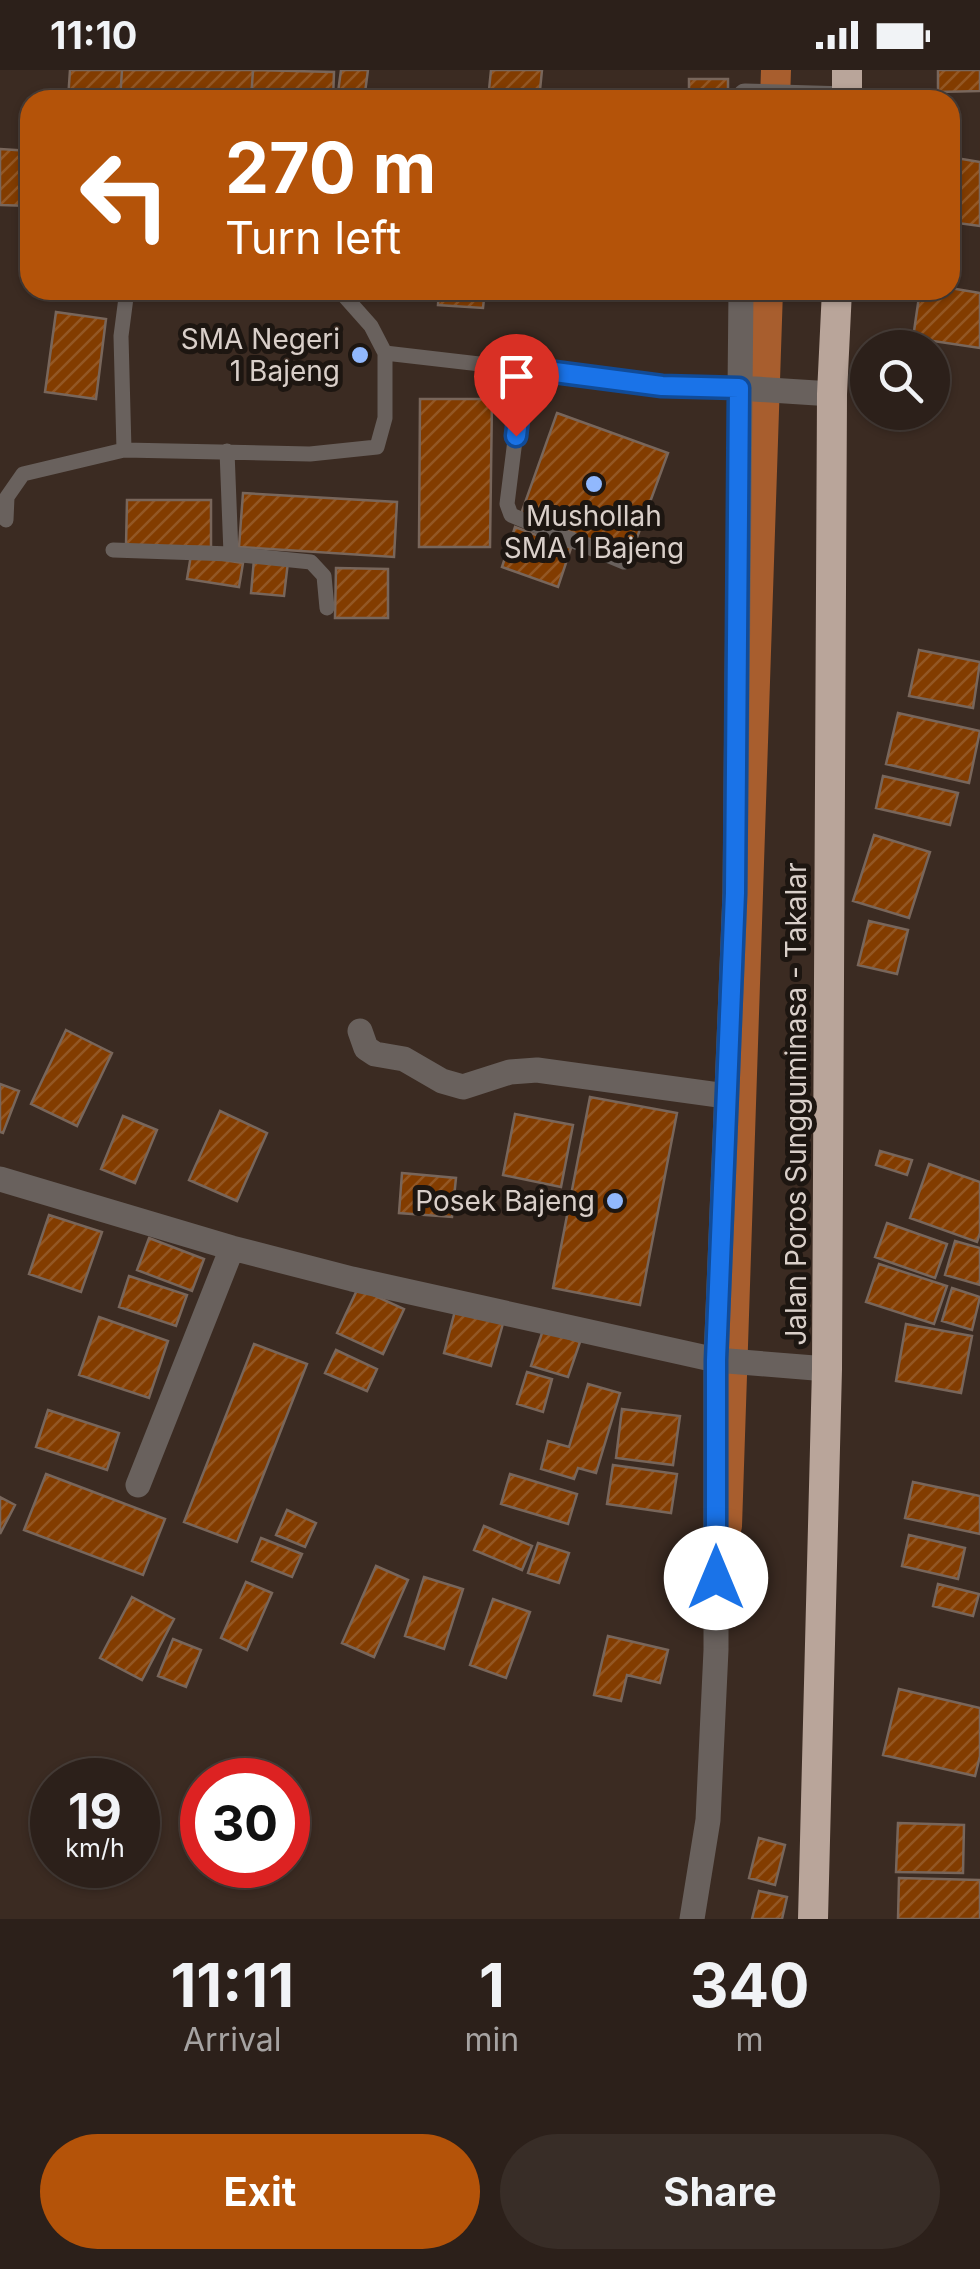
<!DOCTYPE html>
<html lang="en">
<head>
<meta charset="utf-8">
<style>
  body { margin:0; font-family:Inter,sans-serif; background:#382d27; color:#f1f3f6; height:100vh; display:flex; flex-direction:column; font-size:38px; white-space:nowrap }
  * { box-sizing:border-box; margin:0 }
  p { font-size:32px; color:#a6a3a2 }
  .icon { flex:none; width:55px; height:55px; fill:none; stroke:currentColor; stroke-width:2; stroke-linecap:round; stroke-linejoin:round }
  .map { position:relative; height:1849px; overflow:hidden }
  .drawer { display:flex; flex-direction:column; background:#2c201a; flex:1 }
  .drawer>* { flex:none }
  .top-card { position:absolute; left:20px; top:20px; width:940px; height:210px; border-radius:30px; box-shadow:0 2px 8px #0004,0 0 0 2px #483e39; background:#b45309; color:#fff; overflow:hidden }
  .fabs { position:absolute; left:850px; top:260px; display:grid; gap:20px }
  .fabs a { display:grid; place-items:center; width:100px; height:100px; border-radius:50%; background:#2c201a; box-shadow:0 2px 8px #0004,0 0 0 2px #483e39; font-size:50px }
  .speed { position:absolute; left:30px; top:1688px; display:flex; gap:20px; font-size:50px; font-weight:700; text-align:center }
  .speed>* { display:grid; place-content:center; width:130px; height:130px; border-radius:50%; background:#2c201a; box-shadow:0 2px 8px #0004,0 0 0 2px #483e39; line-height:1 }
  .speed small { font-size:25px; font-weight:400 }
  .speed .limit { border:15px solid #d22; background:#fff; color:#111 }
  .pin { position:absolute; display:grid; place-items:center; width:85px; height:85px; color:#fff; margin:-102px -42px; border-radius:50% 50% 50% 0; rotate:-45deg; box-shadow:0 0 10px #0007 }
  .pin .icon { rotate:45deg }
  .me { position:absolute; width:110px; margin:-55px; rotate:0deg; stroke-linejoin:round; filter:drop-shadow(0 0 8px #0008) }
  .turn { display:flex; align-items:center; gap:35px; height:210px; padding:0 40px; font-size:45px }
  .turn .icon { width:130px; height:130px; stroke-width:2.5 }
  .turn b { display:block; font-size:70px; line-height:85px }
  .eta { display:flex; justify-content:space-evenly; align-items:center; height:170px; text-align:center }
  .eta b { font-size:60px; font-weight:700; line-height:70px }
  .button { display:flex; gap:20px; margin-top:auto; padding:20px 40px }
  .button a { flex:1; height:115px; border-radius:60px; background:#b45309; color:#fff; font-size:40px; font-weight:700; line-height:115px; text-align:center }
  .button a+a { background:#382d27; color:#f1f3f6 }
  .status { display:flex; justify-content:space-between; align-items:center; height:70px; padding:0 50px; background:#2c201a; direction:ltr }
  .status svg { height:28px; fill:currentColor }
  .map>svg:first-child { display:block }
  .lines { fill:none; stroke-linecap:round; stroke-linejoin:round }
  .canal { stroke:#a85e2e; stroke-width:30 }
  .building { fill:url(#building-hatch); stroke:#78665b; stroke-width:2.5 }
  .lane { stroke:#69615d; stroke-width:15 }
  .street { stroke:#69615d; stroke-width:25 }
  .highway { stroke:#b9a59a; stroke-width:30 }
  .route-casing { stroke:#114b97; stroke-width:25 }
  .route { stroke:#1a73e8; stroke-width:18 }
  .poi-dot { fill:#91b8fd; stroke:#1d1611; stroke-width:4 }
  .labels { text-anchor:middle; stroke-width:10; stroke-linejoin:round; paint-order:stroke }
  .poi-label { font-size:28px; fill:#d9cfc9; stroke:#1d1611; text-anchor:end }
  .street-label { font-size:28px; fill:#d9cfc9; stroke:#1d1611 }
</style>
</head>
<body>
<div class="status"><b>11:10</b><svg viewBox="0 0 49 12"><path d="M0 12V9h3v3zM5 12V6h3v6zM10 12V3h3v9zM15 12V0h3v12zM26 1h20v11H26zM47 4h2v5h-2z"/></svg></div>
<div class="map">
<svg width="980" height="1849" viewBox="0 0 980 1849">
  <defs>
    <pattern id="building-hatch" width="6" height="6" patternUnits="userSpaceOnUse" patternTransform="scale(2.5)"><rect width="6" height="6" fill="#823c00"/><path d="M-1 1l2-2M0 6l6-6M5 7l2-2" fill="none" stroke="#935724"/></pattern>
  </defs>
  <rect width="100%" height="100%" fill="#3b2b22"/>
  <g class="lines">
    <path class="canal" d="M 775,30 L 776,0
      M 727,1456 L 768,220"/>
  </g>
  <path class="building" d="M 70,0 L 122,0 L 120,30 L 68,30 Z
    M 122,0 L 253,0 L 251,30 L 120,30 Z
    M 253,0 L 334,2 L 333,30 L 251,30 Z
    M 341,0 L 368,0 L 364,30 L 337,30 Z
    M 491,0 L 542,0 L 539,30 L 488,30 Z
    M 938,0 L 980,0 L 980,21 L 938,22 Z
    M 689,9 L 728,9 L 728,30 L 689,30 Z
    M 0,79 L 30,81 L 30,136 L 0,135 Z
    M 950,87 L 980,92 L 980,156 L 950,152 Z
    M 950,218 L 980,223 L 980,278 L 913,268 L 920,220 Z
    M 52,220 L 114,220 L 113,229 L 52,224 Z
    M 439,220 L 485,220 L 483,238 L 438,235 Z
    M 609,220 L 678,220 L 677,227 Z
    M 56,242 L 106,249 L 96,329 L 45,322 Z
    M 420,329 L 492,329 L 490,477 L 419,477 Z
    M 557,343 L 668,383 L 631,484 L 521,444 Z
    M 243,423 L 397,432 L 394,487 L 239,477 Z
    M 127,430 L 211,430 L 211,477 L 126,476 Z
    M 515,457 L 571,478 L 558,517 L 502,497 Z
    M 191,485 L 243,493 L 239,517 L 187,509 Z
    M 254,489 L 288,492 L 284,526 L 251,523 Z
    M 336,498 L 388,499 L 388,548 L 335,548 Z
    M 919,580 L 980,592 L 973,638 L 909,626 Z
    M 898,643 L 980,661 L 969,713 L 886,694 Z
    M 883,706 L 958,723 L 950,755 L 876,738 Z
    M 874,765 L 930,782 L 909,848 L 853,831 Z
    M 869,851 L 908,860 L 897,904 L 858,895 Z
    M 66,960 L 112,983 L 77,1056 L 31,1034 Z
    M 0,1014 L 19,1021 L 3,1063 L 0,1062 Z
    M 590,1027 L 677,1043 L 640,1235 L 553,1218 Z
    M 220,1041 L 267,1063 L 237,1131 L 189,1110 Z
    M 515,1044 L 573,1055 L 561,1117 L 503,1105 Z
    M 123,1046 L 157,1060 L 135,1113 L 101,1099 Z
    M 880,1081 L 912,1090 L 907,1105 L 876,1095 Z
    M 929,1094 L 980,1112 L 980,1163 L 977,1172 L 910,1148 Z
    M 402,1103 L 456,1108 L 452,1147 L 399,1143 Z
    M 49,1145 L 102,1162 L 81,1222 L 29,1204 Z
    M 887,1153 L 947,1174 L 935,1208 L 875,1187 Z
    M 149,1168 L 204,1189 L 192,1221 L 137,1200 Z
    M 955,1171 L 980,1178 L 980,1215 L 945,1205 Z
    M 879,1194 L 947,1216 L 934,1254 L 866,1232 Z
    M 129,1206 L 187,1225 L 176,1256 L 119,1237 Z
    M 358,1218 L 404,1239 L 383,1284 L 337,1263 Z
    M 952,1218 L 980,1227 L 972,1260 L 942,1251 Z
    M 456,1237 L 504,1250 L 491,1296 L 444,1283 Z
    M 99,1247 L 168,1271 L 149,1328 L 79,1305 Z
    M 906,1254 L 972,1266 L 961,1323 L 896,1311 Z
    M 543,1260 L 580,1272 L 568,1307 L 531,1296 Z
    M 254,1274 L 307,1294 L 237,1472 L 184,1452 Z
    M 336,1280 L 377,1299 L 367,1321 L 325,1303 Z
    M 527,1302 L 552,1309 L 543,1342 L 517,1334 Z
    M 588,1314 L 620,1323 L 596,1403 L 578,1398 L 574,1409 L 541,1399 L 548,1371 L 569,1377 Z
    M 622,1339 L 680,1346 L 673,1395 L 616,1388 Z
    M 48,1340 L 119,1363 L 107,1400 L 36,1377 Z
    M 613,1395 L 677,1404 L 671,1443 L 607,1434 Z
    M 46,1404 L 165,1449 L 143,1505 L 24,1460 Z
    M 510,1404 L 577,1424 L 568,1454 L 501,1434 Z
    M 913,1412 L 980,1426 L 980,1464 L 905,1448 Z
    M 0,1427 L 15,1435 L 0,1464 Z
    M 287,1440 L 316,1453 L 305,1477 L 276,1465 Z
    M 484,1456 L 532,1476 L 522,1500 L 474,1480 Z
    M 909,1465 L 965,1478 L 958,1509 L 902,1496 Z
    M 261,1468 L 302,1484 L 292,1507 L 252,1491 Z
    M 538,1473 L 569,1483 L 559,1513 L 528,1503 Z
    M 376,1496 L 408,1510 L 374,1587 L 342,1573 Z
    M 424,1507 L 463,1519 L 444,1579 L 405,1566 Z
    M 246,1512 L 272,1523 L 247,1580 L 221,1568 Z
    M 938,1514 L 979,1524 L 973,1546 L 933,1536 Z
    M 132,1527 L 174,1549 L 142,1610 L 100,1588 Z
    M 493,1529 L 530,1542 L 506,1608 L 470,1595 Z
    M 608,1566 L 668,1580 L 660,1613 L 627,1605 L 621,1631 L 594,1625 Z
    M 173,1569 L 201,1580 L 186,1617 L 158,1606 Z
    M 899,1619 L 980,1638 L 980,1686 L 975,1706 L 883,1685 Z
    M 898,1753 L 964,1755 L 963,1803 L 896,1802 Z
    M 759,1768 L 785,1775 L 775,1815 L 749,1808 Z
    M 899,1808 L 980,1810 L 980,1849 L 898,1849 Z
    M 759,1821 L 787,1827 L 782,1849 L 752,1849 Z"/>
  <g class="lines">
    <path class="lane" d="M 127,220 L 121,266 L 124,380 L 310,384 L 377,377 L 385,348 L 385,283
      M 339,220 L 371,256 L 385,283 L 662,315 L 739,318
      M 524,298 L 507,434 L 511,445 L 624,492
      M 227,381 L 231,484 L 311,492 L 324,506 L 327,538
      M 6,450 L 7,427 L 23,404 L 124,380
      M 113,480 L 231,484"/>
    <path class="street" d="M 745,26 L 847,29
      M 739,318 L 832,324
      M 360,961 L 366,978 L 375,984 L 404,989 L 442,1011 L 463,1017 L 510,1002 L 537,1000 L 726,1026
      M 0,1109 L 232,1178 L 352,1209 L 716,1290 L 827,1299
      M 138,1415 L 232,1178
      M 692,1849 L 708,1750 L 716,1580 L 716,1290 L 735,823 L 741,220"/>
    <path class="highway" d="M 847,0 L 847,30
      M 813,1849 L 827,1299 L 832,324 L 837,220"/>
  </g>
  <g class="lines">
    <g class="route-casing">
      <path id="route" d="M 516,366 L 524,298 L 662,316 L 739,318 L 735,823 L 716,1290 L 716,1508"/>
    </g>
    <use href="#route" class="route"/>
  </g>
  <g class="poi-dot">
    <circle cx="360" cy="285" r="10"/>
    <circle cx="594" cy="414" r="10"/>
    <circle cx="615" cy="1131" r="10"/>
  </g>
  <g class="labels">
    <g class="poi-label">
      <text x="340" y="279">SMA Negeri<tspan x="340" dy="32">1 Bajeng</tspan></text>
      <text x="594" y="456" text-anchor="middle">Mushollah<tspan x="594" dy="32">SMA 1 Bajeng</tspan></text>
      <text x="595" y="1141">Posek Bajeng</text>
    </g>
    <g class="street-label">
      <text transform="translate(796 1034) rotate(-90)" y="10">Jalan Poros Sungguminasa - Takalar</text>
    </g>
  </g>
</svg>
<div class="fabs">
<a><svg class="icon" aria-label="search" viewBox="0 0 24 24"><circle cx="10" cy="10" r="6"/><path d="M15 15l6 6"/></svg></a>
</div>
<div class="speed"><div>19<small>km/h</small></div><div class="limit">30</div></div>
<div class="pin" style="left:516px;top:366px;background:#d93025"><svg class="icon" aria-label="arrive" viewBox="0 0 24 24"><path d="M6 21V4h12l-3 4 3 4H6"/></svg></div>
<svg class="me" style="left:716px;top:1508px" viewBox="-20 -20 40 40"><circle r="19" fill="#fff"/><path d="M0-13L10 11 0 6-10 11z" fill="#1a73e8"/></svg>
<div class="top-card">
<div class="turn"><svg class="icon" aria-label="left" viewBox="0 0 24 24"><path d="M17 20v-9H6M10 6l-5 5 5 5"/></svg><div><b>270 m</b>Turn left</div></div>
</div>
</div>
<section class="drawer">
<div class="eta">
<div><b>11:11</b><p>Arrival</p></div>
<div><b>1</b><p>min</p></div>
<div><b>340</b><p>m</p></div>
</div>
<div class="button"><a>Exit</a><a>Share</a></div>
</section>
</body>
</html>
